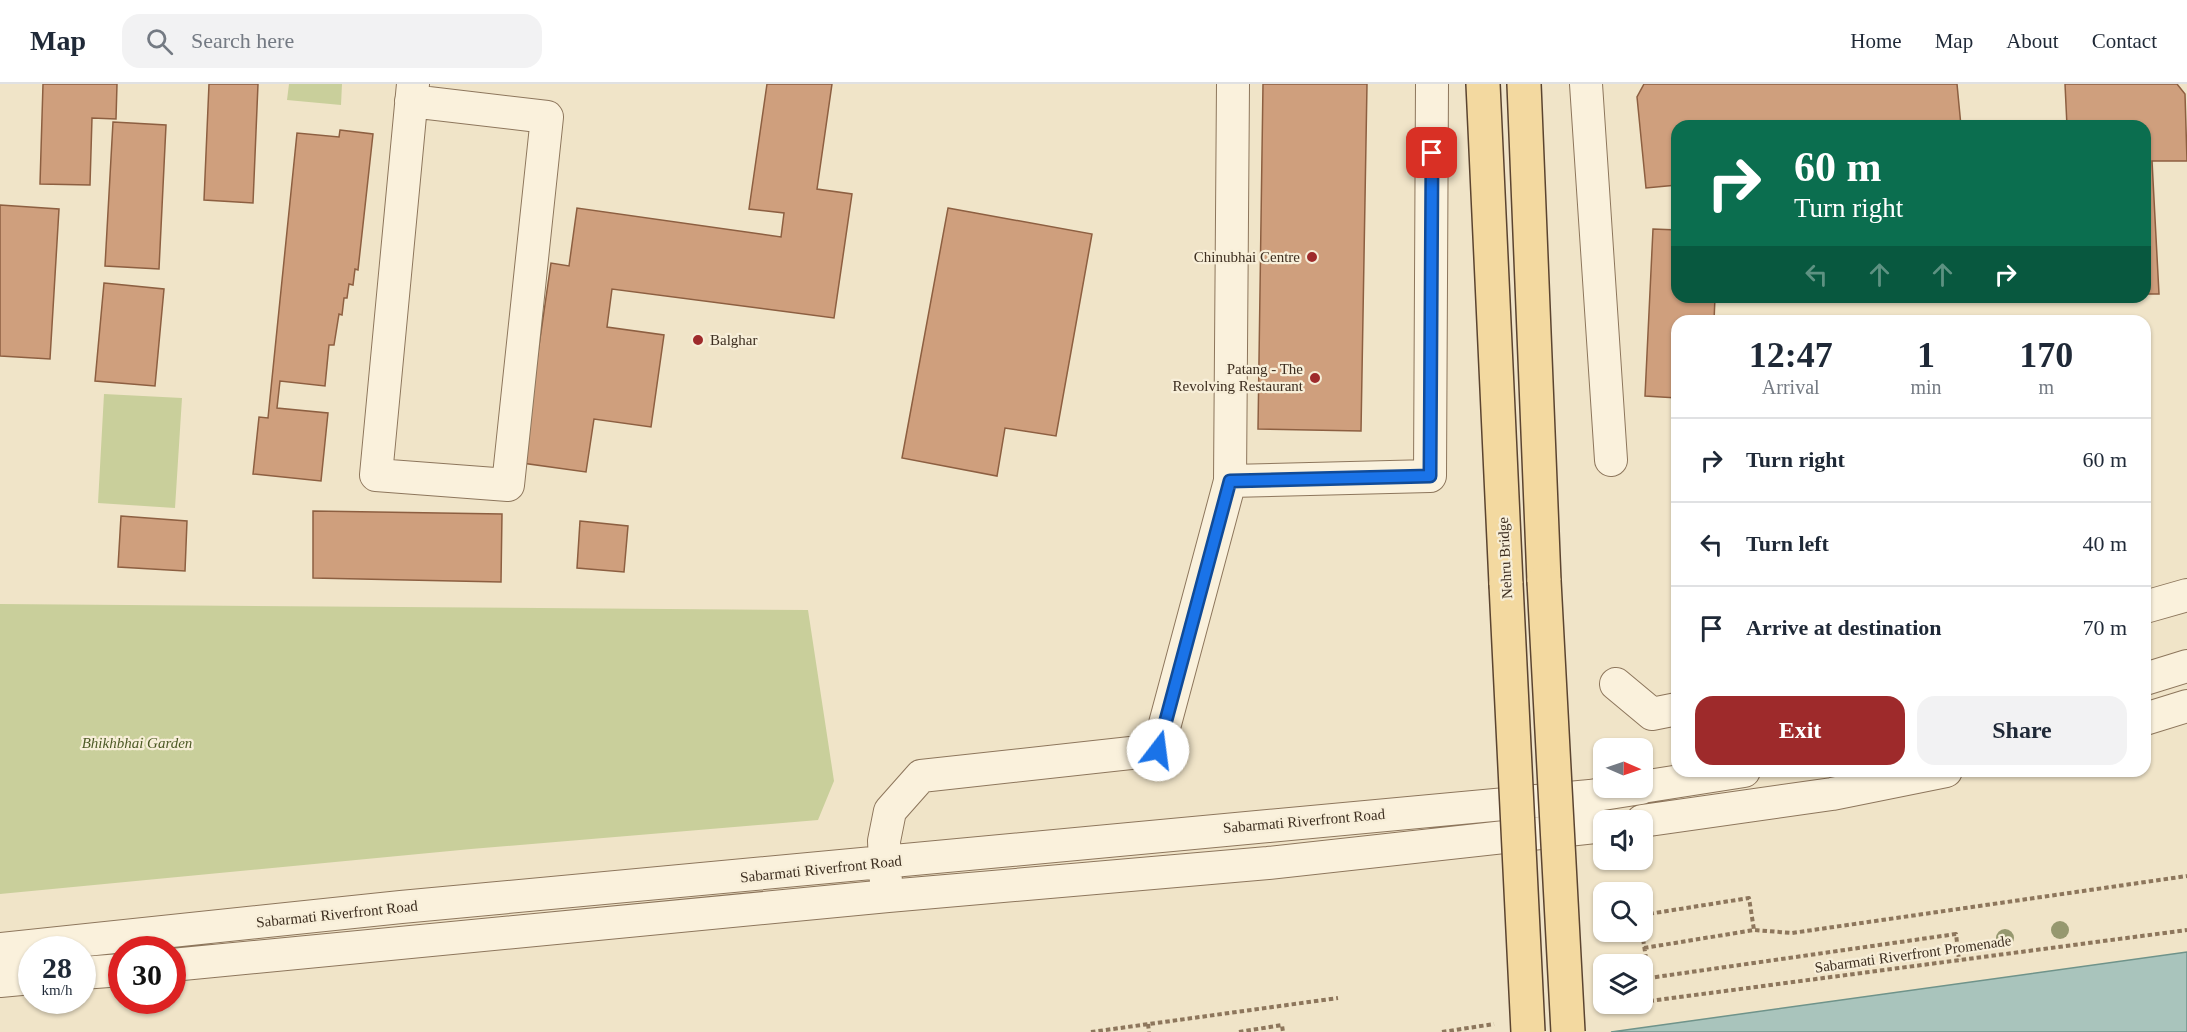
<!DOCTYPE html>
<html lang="en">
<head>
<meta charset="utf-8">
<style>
  body { margin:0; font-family:"Times New Roman",serif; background:#f2f2f3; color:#1f2937; height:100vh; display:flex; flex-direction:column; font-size:22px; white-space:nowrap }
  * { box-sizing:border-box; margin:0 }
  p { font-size:20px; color:#747a83 }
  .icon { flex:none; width:33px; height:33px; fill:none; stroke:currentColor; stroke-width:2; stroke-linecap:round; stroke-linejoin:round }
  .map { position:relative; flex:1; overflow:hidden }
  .side { position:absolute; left:1671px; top:231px; width:480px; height:462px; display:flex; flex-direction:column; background:#fff; border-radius:18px; box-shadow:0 2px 4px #0004 }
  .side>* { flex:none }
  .guide { position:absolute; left:1671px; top:36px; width:480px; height:183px; border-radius:18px; box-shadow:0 2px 4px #0004; background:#0b6e4f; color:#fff; overflow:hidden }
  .needle { width:39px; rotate:92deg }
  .fabs { position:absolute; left:1593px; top:654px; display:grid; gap:12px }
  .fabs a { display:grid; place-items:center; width:60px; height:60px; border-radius:12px; background:#fff; box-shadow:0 2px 4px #0004; font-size:30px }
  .speed { position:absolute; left:18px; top:852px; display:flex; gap:12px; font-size:30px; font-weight:700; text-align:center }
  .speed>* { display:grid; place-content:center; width:78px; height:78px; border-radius:50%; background:#fff; box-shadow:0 2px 4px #0004; line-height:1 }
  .speed small { font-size:15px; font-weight:400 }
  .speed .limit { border:9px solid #d22; background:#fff; color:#111 }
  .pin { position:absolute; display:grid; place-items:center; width:51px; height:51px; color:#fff; margin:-26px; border-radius:12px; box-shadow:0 3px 9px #0006 }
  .me { position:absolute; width:66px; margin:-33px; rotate:15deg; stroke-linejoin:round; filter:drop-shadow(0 0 4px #0008) }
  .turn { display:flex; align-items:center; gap:21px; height:126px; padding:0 24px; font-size:27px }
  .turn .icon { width:78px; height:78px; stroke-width:2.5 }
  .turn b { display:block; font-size:42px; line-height:51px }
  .lanes { display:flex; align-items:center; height:57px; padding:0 24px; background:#0003; justify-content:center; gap:30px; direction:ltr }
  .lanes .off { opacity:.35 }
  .eta { display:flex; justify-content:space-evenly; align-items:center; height:102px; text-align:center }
  .eta b { font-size:36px; font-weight:800; line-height:42px }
  .action { display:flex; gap:12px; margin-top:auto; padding:12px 24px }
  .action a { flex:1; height:69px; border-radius:18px; background:#9e2a2b; color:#fff; font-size:24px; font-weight:800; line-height:69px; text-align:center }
  .action a+a { background:#f2f2f3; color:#1f2937 }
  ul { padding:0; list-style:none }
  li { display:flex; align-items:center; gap:18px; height:84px; padding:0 24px; border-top:2px solid #e0e1e3 }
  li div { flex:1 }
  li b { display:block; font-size:22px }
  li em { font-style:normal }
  header { display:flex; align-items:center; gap:36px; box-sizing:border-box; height:84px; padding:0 30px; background:#fff; border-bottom:2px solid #e0e1e3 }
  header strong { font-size:28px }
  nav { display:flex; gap:33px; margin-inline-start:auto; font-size:21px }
  .search { width:420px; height:54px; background:#f2f2f3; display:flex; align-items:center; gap:15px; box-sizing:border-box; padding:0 21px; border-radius:18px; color:#747a83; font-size:22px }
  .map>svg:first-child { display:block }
  .green { fill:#c9cf9b }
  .water { fill:#a9c4bc; stroke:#6f938a; stroke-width:1.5 }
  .building { fill:#cf9f7d; stroke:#8d5f41; stroke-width:1.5 }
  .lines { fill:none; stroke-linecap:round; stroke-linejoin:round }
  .minor-casing { stroke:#8d765c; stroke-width:34 }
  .major-casing { stroke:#5b4430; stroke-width:36 }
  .path { stroke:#8d765c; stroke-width:4; stroke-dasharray:4.5 3; stroke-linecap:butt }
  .minor { stroke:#faf1dc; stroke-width:32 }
  .major { stroke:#f3d9a0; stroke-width:33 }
  .major-bridge-casing { stroke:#5b4430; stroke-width:36; stroke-linecap:butt }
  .major-bridge { stroke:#f3d9a0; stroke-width:33 }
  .tree { fill:#96986f }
  .route-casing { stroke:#114b97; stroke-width:15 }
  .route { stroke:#1a73e8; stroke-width:10 }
  .poi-dot { fill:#9e2a2b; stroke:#f7eed8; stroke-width:2 }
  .labels { text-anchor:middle; stroke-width:4.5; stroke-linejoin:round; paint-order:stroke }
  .poi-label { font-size:15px; fill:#3d2e20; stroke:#f7eed8; text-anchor:end }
  .street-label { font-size:15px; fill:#3d2e20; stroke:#f7eed8 }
  .park-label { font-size:15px; font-style:italic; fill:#4d5a26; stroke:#f7eed8 }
</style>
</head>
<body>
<header>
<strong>Map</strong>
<div class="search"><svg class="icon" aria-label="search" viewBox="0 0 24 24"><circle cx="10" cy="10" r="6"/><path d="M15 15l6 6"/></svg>Search here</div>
<nav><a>Home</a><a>Map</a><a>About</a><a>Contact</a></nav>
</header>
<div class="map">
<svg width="2187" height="948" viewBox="0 0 2187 948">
  <rect width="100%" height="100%" fill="#f0e4c8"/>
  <path class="green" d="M 289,0 L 342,0 L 341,21 L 287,16 Z
    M 104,310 L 182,314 L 175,424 L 98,419 Z
    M 0,520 L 808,526 L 834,697 L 818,736 L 471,765 L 0,810 Z"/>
  <path class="water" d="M 2187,868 L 2187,948 L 1611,948 Z"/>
  <path class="building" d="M 43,0 L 117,0 L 116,35 L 92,34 L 90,101 L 40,100 Z
    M 209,0 L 258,0 L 253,119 L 204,116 Z
    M 767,0 L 832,0 L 817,105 L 852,110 L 834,234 L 612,205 L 607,243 L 664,251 L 651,343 L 594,335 L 586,388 L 522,379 L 551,179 L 569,182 L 577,124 L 781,153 L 784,129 L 749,125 Z
    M 1263,0 L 1367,0 L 1361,347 L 1258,345 Z
    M 1644,0 L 1957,0 L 1961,42 L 1677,42 L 1677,101 L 1646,104 L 1637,13 Z
    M 2065,0 L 2177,0 L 2185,10 L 2187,77 L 2152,77 L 2159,210 L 2145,210 L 2145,42 L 2067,42 Z
    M 113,38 L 166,41 L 159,185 L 105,182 Z
    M 340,46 L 373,50 L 358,186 L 355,185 L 353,201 L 349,200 L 347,214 L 344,214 L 342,231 L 339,230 L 334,261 L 329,261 L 325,302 L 280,297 L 277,324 L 328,329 L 321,397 L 253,390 L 259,333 L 268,334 L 297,49 L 339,53 Z
    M 0,121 L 59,125 L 50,275 L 0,272 Z
    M 948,124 L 1092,150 L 1056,352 L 1005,344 L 997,392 L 902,374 Z
    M 1653,145 L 1677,146 L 1677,213 L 1715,213 L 1714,237 L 1677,237 L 1677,314 L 1645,312 Z
    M 104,199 L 164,205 L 155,302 L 95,297 Z
    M 313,427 L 502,430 L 501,498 L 313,494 Z
    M 121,432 L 187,437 L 185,487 L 118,483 Z
    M 580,437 L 628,442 L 624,488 L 577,484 Z"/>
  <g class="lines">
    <g class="minor-casing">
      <path id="minor" d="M 1233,0 L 1230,397 L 1430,392 L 1432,0
        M 1586,0 L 1611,376
        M 411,17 L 547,33 L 508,401 L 376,391 L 413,0
        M 2145,523 L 2187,511
        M 2145,595 L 2187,582
        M 1616,600 L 1652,630 L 1677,625
        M 2145,635 L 2187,622
        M 1642,703 L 1744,687
        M 1642,737 L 1832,710 L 1946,687
        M 886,800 L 884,757 L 890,727 L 921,692 L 1158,666 L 1230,397
        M 0,865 L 401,823 L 1590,712 L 1641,704
        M 172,881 L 888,812 L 1268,779 L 1604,742
        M 82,889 L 122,886
        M 0,897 L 32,894"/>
    </g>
    <g class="major-casing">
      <path id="major" d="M 1483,0 L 1506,500
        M 1524,0 L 1544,497"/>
    </g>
    <path class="path" d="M 1642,831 L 1749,814 L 1754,846
      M 1642,848 L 1649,894 L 1956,850 L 1959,876
      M 1644,864 L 1754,846 L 1792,849 L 2187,792
      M 1642,918 L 2187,846
      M 1599,925 L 1634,920
      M 1148,940 L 1149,948
      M 1091,948 L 1338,914
      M 1239,948 L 1282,941 L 1283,948
      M 1442,948 L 1494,940"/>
    <use href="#minor" class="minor"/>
    <use href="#major" class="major"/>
    <g class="major-bridge-casing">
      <path id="major-bridge" d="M 1544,497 L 1568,948
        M 1506,500 L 1528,948"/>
    </g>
    <use href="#major-bridge" class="major-bridge"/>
  </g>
  <g class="tree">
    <circle cx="2060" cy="846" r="9"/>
    <circle cx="2005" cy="854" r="9"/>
  </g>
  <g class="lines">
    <g class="route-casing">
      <path id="route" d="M 1158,666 L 1230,397 L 1430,392 L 1432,69"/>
    </g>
    <use href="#route" class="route"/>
  </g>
  <g class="poi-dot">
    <circle cx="1312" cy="173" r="6"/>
    <circle cx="698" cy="256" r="6"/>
    <circle cx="1315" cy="294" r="6"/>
  </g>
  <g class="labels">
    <g class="poi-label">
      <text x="1300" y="178">Chinubhai Centre</text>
      <text x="710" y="261" text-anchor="start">Balghar</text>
      <text x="1303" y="290">Patang - The<tspan x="1303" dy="17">Revolving Restaurant</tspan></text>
    </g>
    <g class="street-label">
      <text transform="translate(1505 474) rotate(-93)" y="5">Nehru Bridge</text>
      <text transform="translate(1304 737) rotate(-5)" y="5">Sabarmati Riverfront Road</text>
      <text transform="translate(821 785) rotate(-6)" y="5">Sabarmati Riverfront Road</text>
      <text transform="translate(337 830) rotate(-6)" y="5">Sabarmati Riverfront Road</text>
      <text transform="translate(1913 870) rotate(-8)" y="5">Sabarmati Riverfront Promenade</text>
    </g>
    <g class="park-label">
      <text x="137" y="664">Bhikhbhai Garden</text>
    </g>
  </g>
</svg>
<div class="fabs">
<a><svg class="needle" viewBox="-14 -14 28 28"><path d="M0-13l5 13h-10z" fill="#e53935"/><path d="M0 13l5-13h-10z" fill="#747a83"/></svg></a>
<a><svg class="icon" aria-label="sound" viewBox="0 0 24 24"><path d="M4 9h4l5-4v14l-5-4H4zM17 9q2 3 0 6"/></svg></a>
<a><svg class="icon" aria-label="search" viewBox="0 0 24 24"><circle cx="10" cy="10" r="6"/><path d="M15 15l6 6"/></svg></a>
<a><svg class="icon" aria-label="layers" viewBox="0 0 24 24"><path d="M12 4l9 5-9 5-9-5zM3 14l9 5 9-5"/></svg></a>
</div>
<div class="speed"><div>28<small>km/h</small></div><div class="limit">30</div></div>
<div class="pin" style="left:1432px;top:69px;background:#d93025"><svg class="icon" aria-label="arrive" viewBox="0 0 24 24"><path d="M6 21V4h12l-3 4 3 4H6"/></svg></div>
<svg class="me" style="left:1158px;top:666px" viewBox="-20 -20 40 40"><circle r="19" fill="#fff"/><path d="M0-13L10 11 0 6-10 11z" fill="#1a73e8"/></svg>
<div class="guide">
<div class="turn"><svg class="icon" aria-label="right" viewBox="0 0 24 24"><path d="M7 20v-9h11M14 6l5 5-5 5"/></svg><div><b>60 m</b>Turn right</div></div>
<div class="lanes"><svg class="icon off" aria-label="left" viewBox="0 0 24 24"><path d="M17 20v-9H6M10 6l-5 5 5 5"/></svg><svg class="icon off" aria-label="ahead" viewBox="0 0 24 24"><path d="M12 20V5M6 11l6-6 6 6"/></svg><svg class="icon off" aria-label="ahead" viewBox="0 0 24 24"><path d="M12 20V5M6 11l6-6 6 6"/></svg><svg class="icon" aria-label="right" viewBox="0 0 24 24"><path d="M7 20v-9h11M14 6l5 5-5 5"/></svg></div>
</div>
<section class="side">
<div class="eta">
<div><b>12:47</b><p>Arrival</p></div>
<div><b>1</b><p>min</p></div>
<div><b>170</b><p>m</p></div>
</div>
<ul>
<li><svg class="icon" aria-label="right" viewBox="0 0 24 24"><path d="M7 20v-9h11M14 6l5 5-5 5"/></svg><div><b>Turn right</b></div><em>60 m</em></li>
<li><svg class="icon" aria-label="left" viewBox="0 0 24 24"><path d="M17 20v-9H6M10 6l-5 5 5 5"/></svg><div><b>Turn left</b></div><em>40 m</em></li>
<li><svg class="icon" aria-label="arrive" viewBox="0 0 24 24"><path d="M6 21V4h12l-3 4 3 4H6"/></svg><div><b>Arrive at destination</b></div><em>70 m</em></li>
</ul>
<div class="action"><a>Exit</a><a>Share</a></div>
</section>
</div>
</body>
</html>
